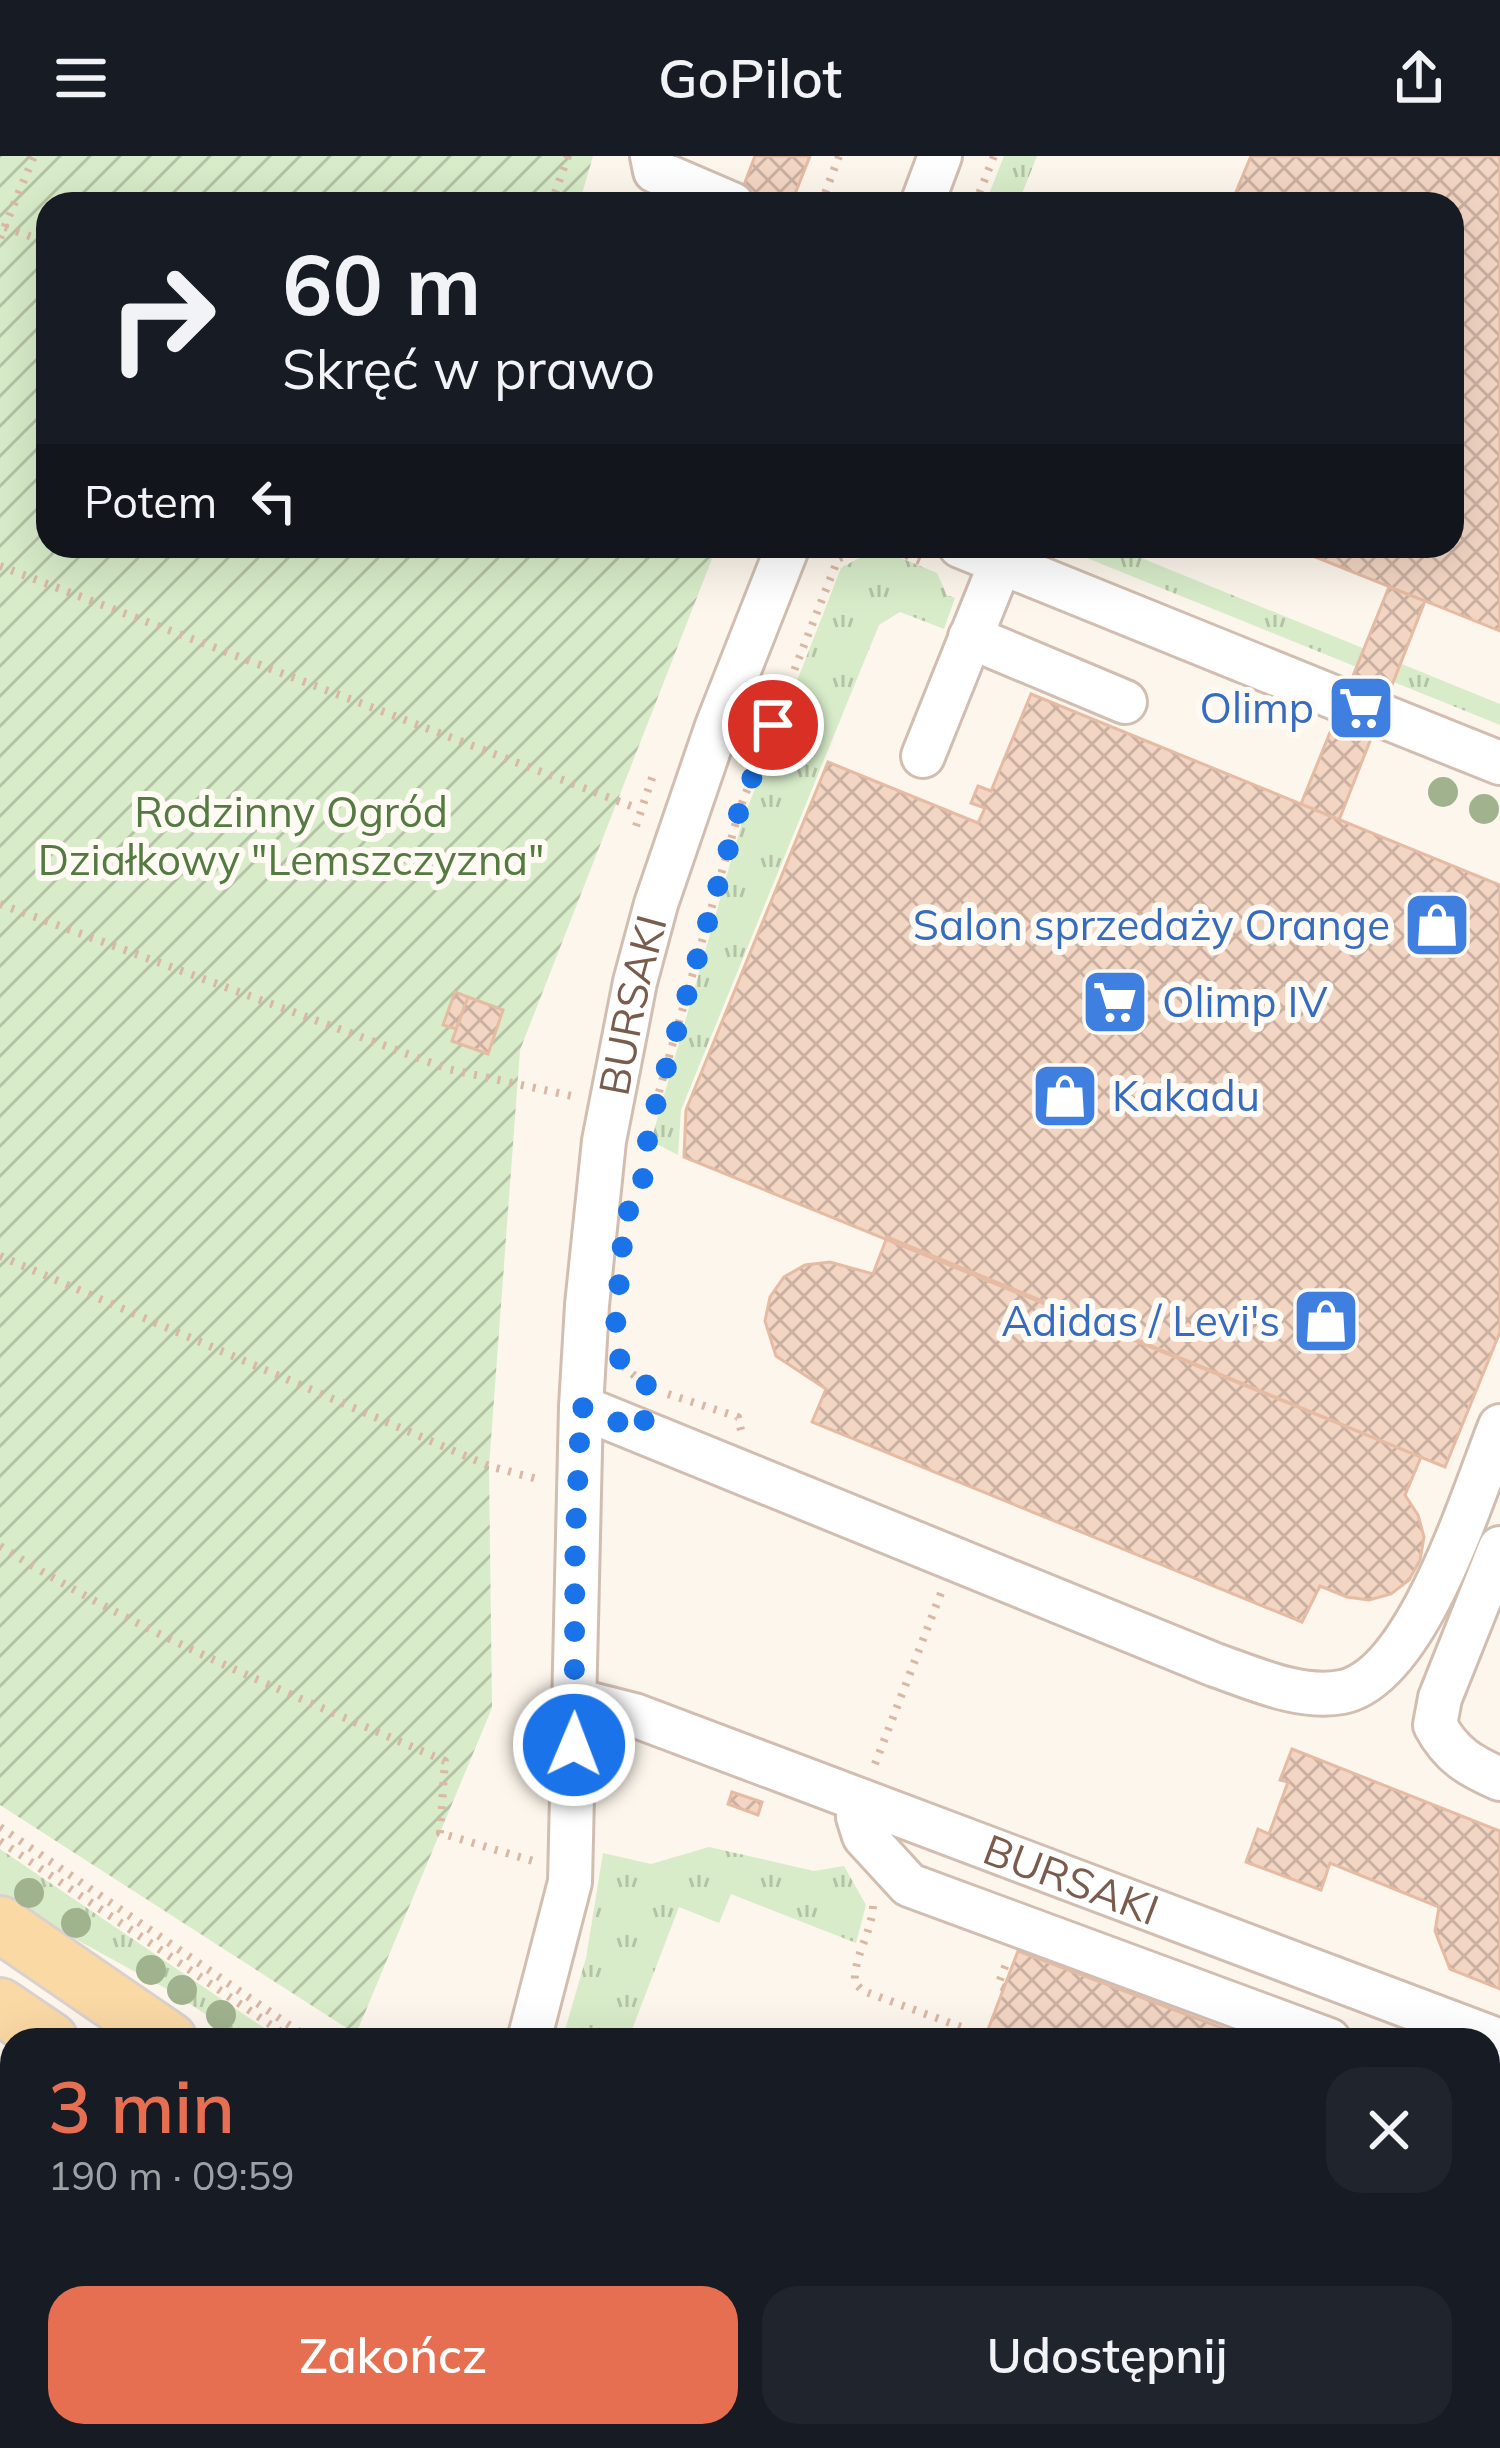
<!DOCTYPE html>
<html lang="pl">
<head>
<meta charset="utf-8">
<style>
  body { margin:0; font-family:Mulish,sans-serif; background:#20242c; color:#f1f3f6; height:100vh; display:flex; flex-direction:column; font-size:45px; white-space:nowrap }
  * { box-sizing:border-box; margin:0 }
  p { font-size:39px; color:#9ea1a6 }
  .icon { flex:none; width:66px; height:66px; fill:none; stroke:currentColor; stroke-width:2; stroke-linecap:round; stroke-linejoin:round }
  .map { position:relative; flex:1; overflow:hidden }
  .drawer { position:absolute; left:0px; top:1872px; width:1500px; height:420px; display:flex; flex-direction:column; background:#171b24; border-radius:36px 36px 0 0; box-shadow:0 12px 48px #0002 }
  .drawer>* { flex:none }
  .hud { position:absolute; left:36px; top:36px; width:1428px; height:366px; border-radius:36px; box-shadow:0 12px 48px #0002; background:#171b24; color:#f1f3f6; overflow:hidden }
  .pin { position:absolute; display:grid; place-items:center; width:102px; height:102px; color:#fff; margin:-51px; border:6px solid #fff; border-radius:50%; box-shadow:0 3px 12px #0007 }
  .me { position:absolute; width:132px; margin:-66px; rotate:1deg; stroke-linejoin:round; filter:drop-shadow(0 0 9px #0008) }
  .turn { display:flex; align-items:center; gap:42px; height:252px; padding:0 48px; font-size:54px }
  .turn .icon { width:156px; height:156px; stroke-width:2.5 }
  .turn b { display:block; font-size:84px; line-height:102px }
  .then { display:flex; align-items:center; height:114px; padding:0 48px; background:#0003; gap:24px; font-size:45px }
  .round { display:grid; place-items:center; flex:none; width:126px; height:126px; border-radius:36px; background:#20242c }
  .overview { display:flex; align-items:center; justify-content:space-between; height:204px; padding:0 48px }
  h1 { font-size:72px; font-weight:600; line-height:90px; color:#e76f51 }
  .cta { display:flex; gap:24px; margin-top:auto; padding:24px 48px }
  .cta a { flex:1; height:138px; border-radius:36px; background:#e76f51; color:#fff; font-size:48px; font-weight:600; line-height:138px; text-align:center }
  .cta a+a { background:#20242c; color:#f1f3f6 }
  header { display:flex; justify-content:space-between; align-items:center; height:156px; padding:0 48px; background:#171b24; font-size:54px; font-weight:600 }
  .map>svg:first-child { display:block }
  .grass { fill:url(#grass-tufts) }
  .garden { fill:url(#garden-furrows) }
  .building { fill:url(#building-cross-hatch); stroke:#e6bba3; stroke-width:3 }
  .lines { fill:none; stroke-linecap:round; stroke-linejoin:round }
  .minor-casing { stroke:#d1beb0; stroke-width:48 }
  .major-casing { stroke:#dad1cd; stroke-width:60 }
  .path { stroke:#d9b8a5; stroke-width:8; stroke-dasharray:3 9; stroke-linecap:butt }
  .minor { stroke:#fff; stroke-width:42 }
  .major { stroke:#fbd9a5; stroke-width:54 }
  .tree { fill:#a0b28e }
  .route { stroke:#1a73e8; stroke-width:21; stroke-dasharray:0 37.8 }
  .labels { text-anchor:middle; stroke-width:12; stroke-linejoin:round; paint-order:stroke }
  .shop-label { font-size:42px; fill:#366cbe; stroke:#fffaf3; text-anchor:end }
  .park-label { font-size:42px; fill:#537a41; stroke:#fffaf3 }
  .street-label { font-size:42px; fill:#7a5c4d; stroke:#fffaf3 }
</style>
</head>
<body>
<header><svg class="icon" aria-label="menu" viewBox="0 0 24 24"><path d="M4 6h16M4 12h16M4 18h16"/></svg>GoPilot<svg class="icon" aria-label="share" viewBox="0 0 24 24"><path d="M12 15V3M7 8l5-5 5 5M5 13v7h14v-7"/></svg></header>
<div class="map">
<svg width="1500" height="2292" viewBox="0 0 1500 2292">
  <defs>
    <pattern id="grass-tufts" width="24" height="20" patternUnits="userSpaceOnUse" patternTransform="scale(3)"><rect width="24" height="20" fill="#d8ecc9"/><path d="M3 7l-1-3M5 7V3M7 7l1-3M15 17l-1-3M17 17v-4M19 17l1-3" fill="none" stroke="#b4c2a5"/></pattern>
    <pattern id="garden-furrows" width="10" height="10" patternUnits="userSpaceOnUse" patternTransform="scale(3)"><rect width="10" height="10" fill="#d8ecc9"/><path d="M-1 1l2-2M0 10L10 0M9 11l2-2" fill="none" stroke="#b4c2a5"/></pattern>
    <pattern id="building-cross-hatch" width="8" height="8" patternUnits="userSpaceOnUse" patternTransform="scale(3)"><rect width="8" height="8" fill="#f3d5c3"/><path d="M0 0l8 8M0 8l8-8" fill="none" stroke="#cab0a1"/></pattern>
  </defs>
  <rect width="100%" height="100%" fill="#fdf6ec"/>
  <path class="grass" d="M 1004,0 L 1037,0 L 1018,48 L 985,48 Z
    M 1057,390 L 1112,390 L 1500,548 L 1500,569 Z
    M 877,392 L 937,417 L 947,439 L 955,442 L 944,473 L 900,456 L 879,469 L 681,954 L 678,999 L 651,985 L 742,666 L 841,412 Z
    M 709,1691 L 814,1715 L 844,1710 L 866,1749 L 856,1787 L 731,1738 L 719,1767 L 679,1751 L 628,1884 L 562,1884 L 586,1802 L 603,1697 L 651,1708 Z
    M 0,1693 L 282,1884 L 244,1884 L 172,1836 L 17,1751 L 0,1739 Z
    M 1488,1927 L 1500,1931 L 1500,2099 L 1488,2130 Z
    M 2,2180 L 12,2184 L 12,2280 L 419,2280 L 431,2292 L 21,2292 L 0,2273 Z
    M 1149,2280 L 1308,2280 L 1330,2288 L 1336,2280 L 1429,2280 L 1425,2292 L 1144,2292 Z"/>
  <path class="garden" d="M 0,0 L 593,0 L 579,48 L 48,48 L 48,390 L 717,390 L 520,894 L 489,1310 L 492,1552 L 356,1878 L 0,1649 Z"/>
  <path class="building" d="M 755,0 L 810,0 L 791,48 L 780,48 L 742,34 Z
    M 1251,0 L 1500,0 L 1500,475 L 1288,390 L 1452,390 L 1452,48 L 1231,48 Z
    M 1389,431 L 1425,445 L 1339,664 L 1301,648 Z
    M 1031,538 L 1500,729 L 1500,1176 L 1445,1311 L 684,1001 L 686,954 L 828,606 L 978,667 L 985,652 L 971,647 L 978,630 L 991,635 Z
    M 455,836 L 468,841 L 456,873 L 443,869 Z
    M 468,841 L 503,854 L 488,898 L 452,885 Z
    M 887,1081 L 1421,1301 L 1405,1339 L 1418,1359 L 1424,1381 L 1420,1404 L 1409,1424 L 1391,1438 L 1369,1444 L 1347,1441 L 1320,1430 L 1302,1466 L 812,1266 L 826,1233 L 776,1200 L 765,1165 L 770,1141 L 784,1121 L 805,1109 L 830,1106 L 873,1118 Z
    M 1292,1593 L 1500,1675 L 1500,1833 L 1450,1813 L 1435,1775 L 1439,1751 L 1330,1707 L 1321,1734 L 1246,1706 L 1258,1673 L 1269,1678 L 1288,1626 L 1280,1624 Z
    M 732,1636 L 762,1646 L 758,1659 L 728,1648 Z
    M 1018,1795 L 1254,1884 L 984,1884 Z
    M 105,2280 L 212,2280 L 225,2285 L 222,2292 L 100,2292 Z"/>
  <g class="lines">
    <g class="minor-casing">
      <g id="minor">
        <path d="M 652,0 L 655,15 L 732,48"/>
        <path d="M 922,48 L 940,0"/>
        <path d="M 960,390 L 1343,545"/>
        <path d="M 970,481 L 1125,546"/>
        <path d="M 1380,559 L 1500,607"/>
        <path d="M 923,600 L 1001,406"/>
        <path d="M 581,1251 L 1215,1509 C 1253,1522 1300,1544 1342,1536 C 1418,1521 1473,1337 1500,1270"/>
        <path d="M 1500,1392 L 1440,1542 L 1435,1569 C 1451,1599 1470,1610 1500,1623"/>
        <path id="s1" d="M 575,1544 L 634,1559 L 1500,1885"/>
        <path d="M 864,1646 L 858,1661 L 864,1680 L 909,1729 L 1329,1884"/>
        <path id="s2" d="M 529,1884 L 570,1726 L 581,1251 L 587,1149 L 604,985 L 635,826 L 656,748 L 717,570 L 788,390"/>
        <path d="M 282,2292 L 282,2280"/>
      </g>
    </g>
    <g class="major-casing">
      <path id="major" d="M 0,1768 L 169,1884
        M 0,1850 L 50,1884
        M 542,2280 L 554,2292
        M 674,2280 L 686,2292"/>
    </g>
    <path class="path" d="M 551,48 L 568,0
      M 821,48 L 839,0
      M 975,48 L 994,0
      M 5,71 L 48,87
      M 0,82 L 34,0
      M 884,390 L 927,408
      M 0,410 L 639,653
      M 636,670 L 654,616
      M 0,748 L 448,913 L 572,940
      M 659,936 L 740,652 L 838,403 L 861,390
      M 0,1100 L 489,1310 L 541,1324
      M 623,1210 L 648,1231
      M 668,1238 L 738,1261 L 741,1274
      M 0,1390 C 140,1478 293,1539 445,1605 L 440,1677 L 533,1705
      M 875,1608 L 941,1437
      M 0,1671 L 311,1884
      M 0,1685 L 293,1884
      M 873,1750 C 872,1777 853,1801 855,1827 L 863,1835 L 964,1872 L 960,1884
      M 1004,1832 L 998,1829 L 1006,1808
      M 0,1932 L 12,1941
      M 0,2080 L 12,2084
      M 1488,2151 L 1500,2120
      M 0,2186 L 2,2180 L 12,2184
      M 0,2208 L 12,2220
      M 440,2280 L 452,2292
      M 774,2280 L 786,2292
      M 789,2280 L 801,2292
      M 984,2280 L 996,2292
      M 1016,2280 L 1055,2292
      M 81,2292 L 84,2280
      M 1057,2292 L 1101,2286 L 1108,2280
      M 1134,2292 L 1138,2280
      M 1434,2292 L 1438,2280"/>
    <use href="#minor" class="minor"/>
    <use href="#major" class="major"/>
  </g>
  <g class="tree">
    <circle cx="1443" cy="636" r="15"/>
    <circle cx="1484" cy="653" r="15"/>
    <circle cx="29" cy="1737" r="15"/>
    <circle cx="76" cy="1767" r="15"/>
    <circle cx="151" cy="1814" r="15"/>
    <circle cx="182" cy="1834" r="15"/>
    <circle cx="221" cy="1859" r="15"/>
  </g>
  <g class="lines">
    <path class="route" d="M 574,1589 L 575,1389 L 581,1251 L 642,1276 L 650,1232 L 622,1209 L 614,1188 L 625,1058 L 640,1045 L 649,973 L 740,652 L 773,569"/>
  </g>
  <defs>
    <g id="supermarket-square" transform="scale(3.45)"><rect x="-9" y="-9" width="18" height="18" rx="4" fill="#3f7fe0" stroke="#fffaf3"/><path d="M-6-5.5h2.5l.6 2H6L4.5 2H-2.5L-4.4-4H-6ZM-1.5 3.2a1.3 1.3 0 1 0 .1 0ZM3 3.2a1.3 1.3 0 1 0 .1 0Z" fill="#fff"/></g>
    <g id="shop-square" transform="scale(3.45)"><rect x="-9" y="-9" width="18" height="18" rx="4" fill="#3f7fe0" stroke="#fffaf3"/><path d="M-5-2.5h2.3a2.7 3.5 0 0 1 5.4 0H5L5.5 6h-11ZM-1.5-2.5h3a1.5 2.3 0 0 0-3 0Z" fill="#fff"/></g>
  </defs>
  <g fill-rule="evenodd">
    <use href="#supermarket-square" x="1361" y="552"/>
    <use href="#shop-square" x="1437" y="769"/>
    <use href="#supermarket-square" x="1115" y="846"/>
    <use href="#shop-square" x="1065" y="940"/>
    <use href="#shop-square" x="1326" y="1165"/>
  </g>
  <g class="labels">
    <g class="shop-label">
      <text x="1314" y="567">Olimp</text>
      <text x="1390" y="784">Salon sprzedaży Orange</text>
      <text x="1162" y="861" text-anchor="start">Olimp IV</text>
      <text x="1112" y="955" text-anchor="start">Kakadu</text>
      <text x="1280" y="1180">Adidas / Levi's</text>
    </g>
    <g class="park-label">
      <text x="291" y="671">Rodzinny Ogród<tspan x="291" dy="48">Działkowy "Lemszczyzna"</tspan></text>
    </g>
    <g class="street-label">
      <text dy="15" stroke="none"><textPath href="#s2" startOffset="1044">BURSAKI</textPath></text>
      <text dy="15" stroke="none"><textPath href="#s1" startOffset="528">BURSAKI</textPath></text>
    </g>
  </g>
</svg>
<div class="pin" style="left:773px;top:569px;background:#d93025"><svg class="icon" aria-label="arrive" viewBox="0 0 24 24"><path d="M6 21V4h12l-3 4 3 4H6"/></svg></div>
<svg class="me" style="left:574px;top:1589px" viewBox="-20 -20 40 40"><circle r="17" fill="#1a73e8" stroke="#fff" stroke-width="3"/><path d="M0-11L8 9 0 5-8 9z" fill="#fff"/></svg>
<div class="hud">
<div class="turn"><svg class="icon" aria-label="right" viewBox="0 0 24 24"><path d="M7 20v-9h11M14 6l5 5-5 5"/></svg><div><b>60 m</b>Skręć w prawo</div></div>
<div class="then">Potem<svg class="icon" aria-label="left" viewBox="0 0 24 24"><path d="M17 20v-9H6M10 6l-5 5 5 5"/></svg></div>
</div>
<section class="drawer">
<div class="overview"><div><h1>3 min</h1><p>190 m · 09:59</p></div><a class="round"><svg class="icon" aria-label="close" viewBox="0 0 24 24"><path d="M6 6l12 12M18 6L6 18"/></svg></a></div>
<div class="cta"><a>Zakończ</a><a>Udostępnij</a></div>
</section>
</div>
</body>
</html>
